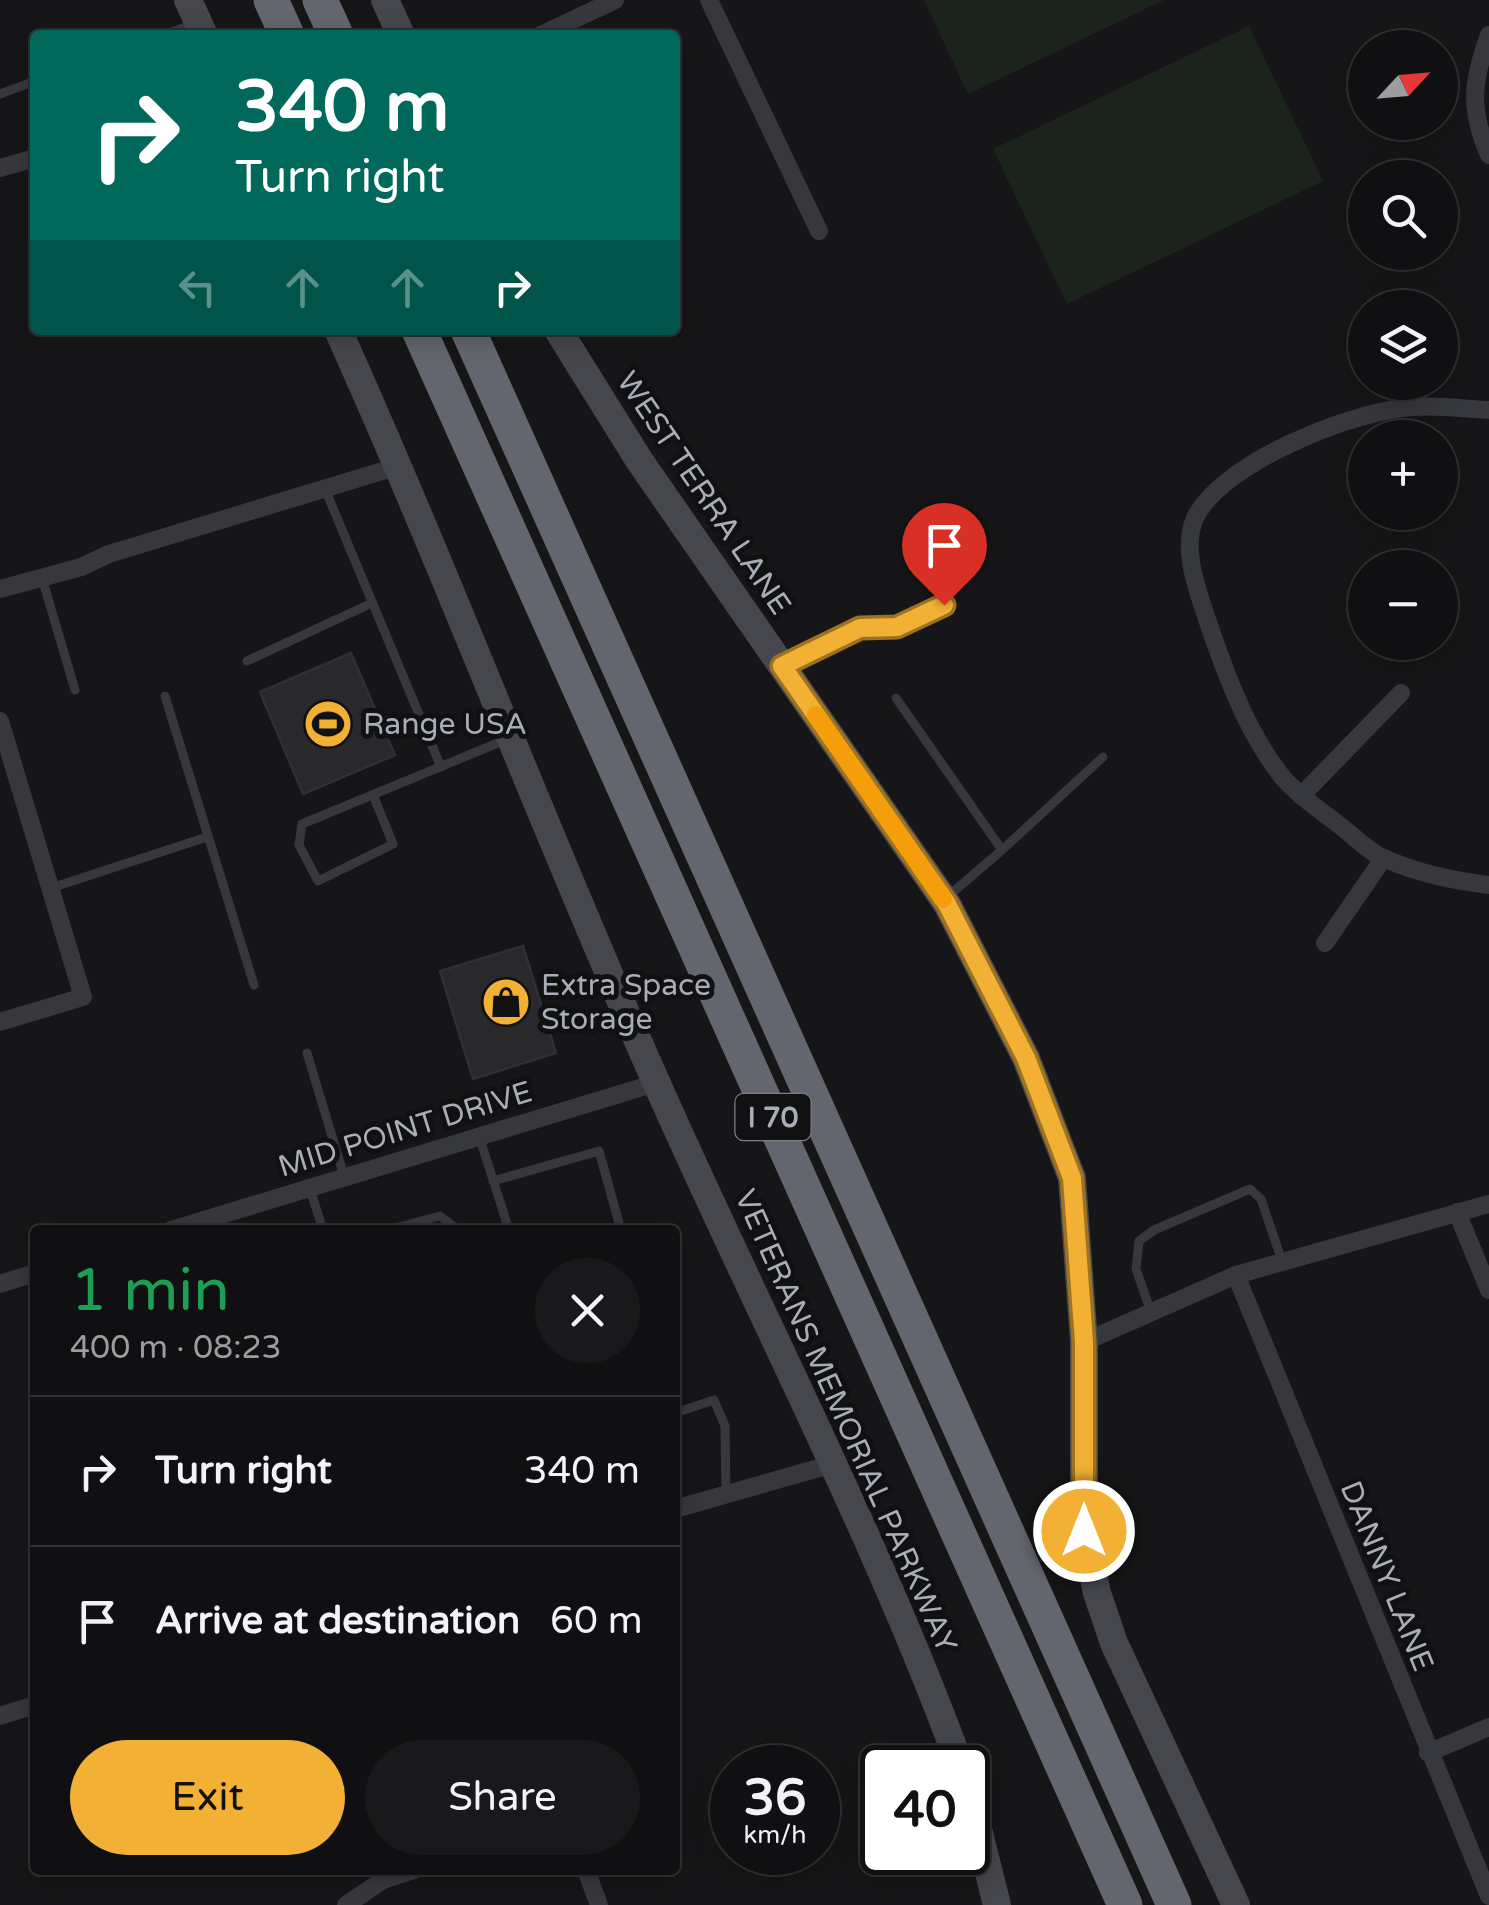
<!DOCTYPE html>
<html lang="en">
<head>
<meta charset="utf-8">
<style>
  body { margin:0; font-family:"Varela Round",sans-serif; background:#19191b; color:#f1f3f6; height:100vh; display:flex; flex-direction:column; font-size:38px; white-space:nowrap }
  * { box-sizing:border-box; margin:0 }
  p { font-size:32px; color:#9c9d9f }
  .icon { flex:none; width:55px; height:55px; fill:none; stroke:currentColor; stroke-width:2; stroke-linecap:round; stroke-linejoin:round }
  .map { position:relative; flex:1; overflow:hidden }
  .side { position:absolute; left:30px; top:1225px; width:650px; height:650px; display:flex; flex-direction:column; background:#101012; border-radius:10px; box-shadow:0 5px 25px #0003,0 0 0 2px #303032 }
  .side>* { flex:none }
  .hud { position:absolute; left:30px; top:30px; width:650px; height:305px; border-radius:10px; box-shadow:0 5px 25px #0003,0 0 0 2px #303032; background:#00695c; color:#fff; overflow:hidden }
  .needle { width:65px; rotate:64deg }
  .fabs { position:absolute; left:1348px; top:30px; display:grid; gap:20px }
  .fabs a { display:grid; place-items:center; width:110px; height:110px; border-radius:50%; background:#101012; box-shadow:0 5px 25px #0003,0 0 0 2px #303032; font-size:50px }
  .speed { position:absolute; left:710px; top:1745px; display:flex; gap:20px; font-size:50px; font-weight:700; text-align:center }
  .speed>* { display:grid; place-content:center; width:130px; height:130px; border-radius:50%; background:#101012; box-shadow:0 5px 25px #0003,0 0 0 2px #303032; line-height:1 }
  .speed small { font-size:25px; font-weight:400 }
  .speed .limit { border:5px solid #111; border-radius:15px; background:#fff; color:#111 }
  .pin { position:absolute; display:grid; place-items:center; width:85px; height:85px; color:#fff; margin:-102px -42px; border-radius:50% 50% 50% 0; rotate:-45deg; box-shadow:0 0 10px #0007 }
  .pin .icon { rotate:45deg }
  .me { position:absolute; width:110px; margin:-55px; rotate:0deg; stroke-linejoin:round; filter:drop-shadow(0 0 8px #0008) }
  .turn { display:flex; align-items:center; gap:35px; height:210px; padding:0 40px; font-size:45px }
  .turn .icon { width:130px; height:130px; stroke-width:2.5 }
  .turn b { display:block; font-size:70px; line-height:85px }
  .lanes { display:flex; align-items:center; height:95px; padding:0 40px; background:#0003; justify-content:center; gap:50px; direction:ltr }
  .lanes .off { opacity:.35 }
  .round { display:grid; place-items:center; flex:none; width:105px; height:105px; border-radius:52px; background:#19191b }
  .overview { display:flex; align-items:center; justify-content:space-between; height:170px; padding:0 40px }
  h1 { font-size:60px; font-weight:600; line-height:75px; color:#1e9e55 }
  .action { display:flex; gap:20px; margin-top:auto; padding:20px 40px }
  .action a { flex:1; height:115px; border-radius:60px; background:#f2b134; color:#111; font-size:40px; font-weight:600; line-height:115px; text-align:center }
  .action a+a { background:#19191b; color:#f1f3f6 }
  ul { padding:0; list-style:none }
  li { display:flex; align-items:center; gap:30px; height:150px; padding:0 40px; border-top:2px solid #303032 }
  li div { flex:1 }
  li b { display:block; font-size:38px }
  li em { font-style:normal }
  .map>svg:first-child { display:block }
  .green { fill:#1c231d }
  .building { fill:#29292c; stroke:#303034; stroke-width:2.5 }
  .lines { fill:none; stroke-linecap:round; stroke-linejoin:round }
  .lane { stroke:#37383d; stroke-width:9 }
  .street { stroke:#37383d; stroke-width:18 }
  .secondary { stroke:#45474d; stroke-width:28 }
  .highway { stroke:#63666e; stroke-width:35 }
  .route-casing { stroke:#9d7322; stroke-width:25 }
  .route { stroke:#f2b134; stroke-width:18 }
  .slow { stroke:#f59e0b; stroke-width:18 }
  .labels { text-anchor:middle; stroke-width:10; stroke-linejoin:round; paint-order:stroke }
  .shield { fill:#111113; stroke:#7b7e86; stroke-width:2.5 }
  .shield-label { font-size:28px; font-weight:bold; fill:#a8adb8 }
  .street-label { font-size:30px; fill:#a8adb8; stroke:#111113 }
  .poi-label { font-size:30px; fill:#a8adb8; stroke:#111113; text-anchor:start }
</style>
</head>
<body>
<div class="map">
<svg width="1489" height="1905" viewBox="0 0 1489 1905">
  <rect width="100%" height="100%" fill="#161618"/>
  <path class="green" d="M 924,0 L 1164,0 L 968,94 Z
    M 1249,26 L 1323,181 L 1067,304 L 993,149 Z"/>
  <path class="building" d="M 351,653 L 395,755 L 303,794 L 260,692 Z
    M 523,946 L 556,1053 L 473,1079 L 440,971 Z"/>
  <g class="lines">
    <path class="lane" d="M 164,35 L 196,23
      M 0,94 L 35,81
      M 325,489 L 441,767
      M 42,578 L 75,690
      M 247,661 L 372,603
      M 784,665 L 860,627 L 897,627 L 944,605
      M 165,696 L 254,985
      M 896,698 L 1002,850 L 946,898
      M 373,795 L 393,844 L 318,881 L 299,845 L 302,824 L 505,740
      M 1002,850 L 1103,757
      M 51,888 L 207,837
      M 307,1053 L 344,1176
      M 479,1136 L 509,1230
      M 493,1181 L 599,1151 L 621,1230
      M 310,1189 L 323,1230
      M 388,1230 L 440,1216 L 459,1230
      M 1151,1312 L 1136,1269 L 1139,1241 L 1154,1230 L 1250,1189 L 1261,1199 L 1282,1261
      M 675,1413 L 714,1400 L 725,1426 L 726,1493
      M 33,1532 L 35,1539"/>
    <path class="street" d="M 709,0 L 819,231
      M 541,35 L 615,0
      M 1489,35 C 1472,81 1469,109 1489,155
      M 0,168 L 35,158
      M 1489,410 C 1464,409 1438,405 1413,407 C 1354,410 1221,463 1195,518 C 1181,550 1198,591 1208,622 C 1226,675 1248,735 1284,779 C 1301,798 1323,812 1343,828 C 1356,838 1370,853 1386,859 C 1417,873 1456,881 1489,885
      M 0,589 L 81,567 L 109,554 L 399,466
      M 0,721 L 83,997 L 0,1022
      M 1301,796 L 1401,693
      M 1325,943 L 1383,859
      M 1457,1212 L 1489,1290
      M 171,1230 L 656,1083
      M 1236,1275 L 1489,1896
      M 0,1284 L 35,1273
      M 1084,1342 L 1236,1275 L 1489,1204
      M 675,1509 L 833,1464
      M 0,1716 L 35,1705
      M 1428,1753 L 1489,1727
      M 586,1870 L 599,1905
      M 346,1905 L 383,1880 L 414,1870"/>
    <path class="secondary" d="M 188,0 L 204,35
      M 385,0 L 401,35
      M 338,330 C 450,579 546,835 657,1084 C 758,1312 875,1534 961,1768
      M 558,330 L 639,460 L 947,904 L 1026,1058 L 1072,1178 L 1084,1342 L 1084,1531 L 1097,1593 L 1114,1643 L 1236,1905
      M 968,1789 L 997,1905"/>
    <path class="highway" d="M 271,0 L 287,35
      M 320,0 L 336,35
      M 419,330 L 1125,1905
      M 468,330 L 1174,1905"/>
  </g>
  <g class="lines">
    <g class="route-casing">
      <path id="route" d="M 944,605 L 897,627 L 860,628 L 782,666 L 947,904 L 1026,1058 L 1072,1178 L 1084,1342 L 1084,1531"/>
    </g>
    <use href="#route" class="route"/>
    <path class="slow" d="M 816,715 L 943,899"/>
  </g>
  <defs>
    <g id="stadium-disc" transform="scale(2.5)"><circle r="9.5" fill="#f2b134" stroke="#111113"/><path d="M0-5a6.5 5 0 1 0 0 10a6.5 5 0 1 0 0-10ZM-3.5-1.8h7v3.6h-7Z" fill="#111"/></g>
    <g id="shop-disc" transform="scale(2.5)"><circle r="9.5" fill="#f2b134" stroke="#111113"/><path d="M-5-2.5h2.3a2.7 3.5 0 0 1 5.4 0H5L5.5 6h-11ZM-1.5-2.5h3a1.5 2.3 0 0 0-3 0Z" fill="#111"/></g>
  </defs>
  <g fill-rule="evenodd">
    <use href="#stadium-disc" x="328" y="724"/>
    <use href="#shop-disc" x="506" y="1002"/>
  </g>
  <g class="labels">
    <rect class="shield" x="735.5" y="1094" width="75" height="46" rx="8"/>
    <g class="shield-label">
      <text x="773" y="1127">I 70</text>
    </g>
    <g class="street-label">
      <text transform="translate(704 493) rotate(56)" y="10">WEST TERRA LANE</text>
      <text transform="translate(405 1129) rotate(-17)" y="10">MID POINT DRIVE</text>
      <text transform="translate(846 1421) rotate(66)" y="10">VETERANS MEMORIAL PARKWAY</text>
      <text transform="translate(1387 1576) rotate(68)" y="10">DANNY LANE</text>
    </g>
    <g class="poi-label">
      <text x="363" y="734">Range USA</text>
      <text x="541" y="995">Extra Space<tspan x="541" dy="34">Storage</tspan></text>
    </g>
  </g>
</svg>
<div class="fabs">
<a><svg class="needle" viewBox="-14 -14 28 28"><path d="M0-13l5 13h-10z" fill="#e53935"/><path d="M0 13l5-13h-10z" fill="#9c9d9f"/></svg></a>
<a><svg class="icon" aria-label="search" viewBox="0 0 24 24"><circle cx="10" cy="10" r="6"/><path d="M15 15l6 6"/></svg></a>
<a><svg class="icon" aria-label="layers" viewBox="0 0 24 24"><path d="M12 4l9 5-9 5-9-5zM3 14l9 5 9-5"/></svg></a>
<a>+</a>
<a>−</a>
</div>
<div class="speed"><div>36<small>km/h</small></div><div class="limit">40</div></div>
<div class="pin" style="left:944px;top:605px;background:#d93025"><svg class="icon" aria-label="arrive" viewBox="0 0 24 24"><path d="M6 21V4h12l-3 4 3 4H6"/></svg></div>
<svg class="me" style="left:1084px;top:1531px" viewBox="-20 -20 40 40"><circle r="17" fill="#f2b134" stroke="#fff" stroke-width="3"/><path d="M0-11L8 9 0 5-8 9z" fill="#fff"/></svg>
<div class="hud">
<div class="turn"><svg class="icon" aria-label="right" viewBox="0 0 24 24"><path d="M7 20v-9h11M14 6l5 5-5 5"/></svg><div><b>340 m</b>Turn right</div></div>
<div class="lanes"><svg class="icon off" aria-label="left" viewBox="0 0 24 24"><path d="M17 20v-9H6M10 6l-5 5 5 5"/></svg><svg class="icon off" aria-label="ahead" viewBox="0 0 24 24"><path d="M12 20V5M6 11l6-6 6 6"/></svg><svg class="icon off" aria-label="ahead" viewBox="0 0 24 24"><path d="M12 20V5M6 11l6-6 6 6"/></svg><svg class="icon" aria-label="right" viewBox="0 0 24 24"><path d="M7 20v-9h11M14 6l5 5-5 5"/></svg></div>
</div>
<section class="side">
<div class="overview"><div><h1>1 min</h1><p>400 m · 08:23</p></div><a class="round"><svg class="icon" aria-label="close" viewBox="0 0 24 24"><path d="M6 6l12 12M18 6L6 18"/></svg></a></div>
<ul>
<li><svg class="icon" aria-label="right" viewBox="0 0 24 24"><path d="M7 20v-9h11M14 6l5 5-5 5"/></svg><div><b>Turn right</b></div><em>340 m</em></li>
<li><svg class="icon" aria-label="arrive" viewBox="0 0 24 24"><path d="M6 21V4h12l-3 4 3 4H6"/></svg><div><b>Arrive at destination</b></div><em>60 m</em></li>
</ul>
<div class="action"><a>Exit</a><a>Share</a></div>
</section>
</div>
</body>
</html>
